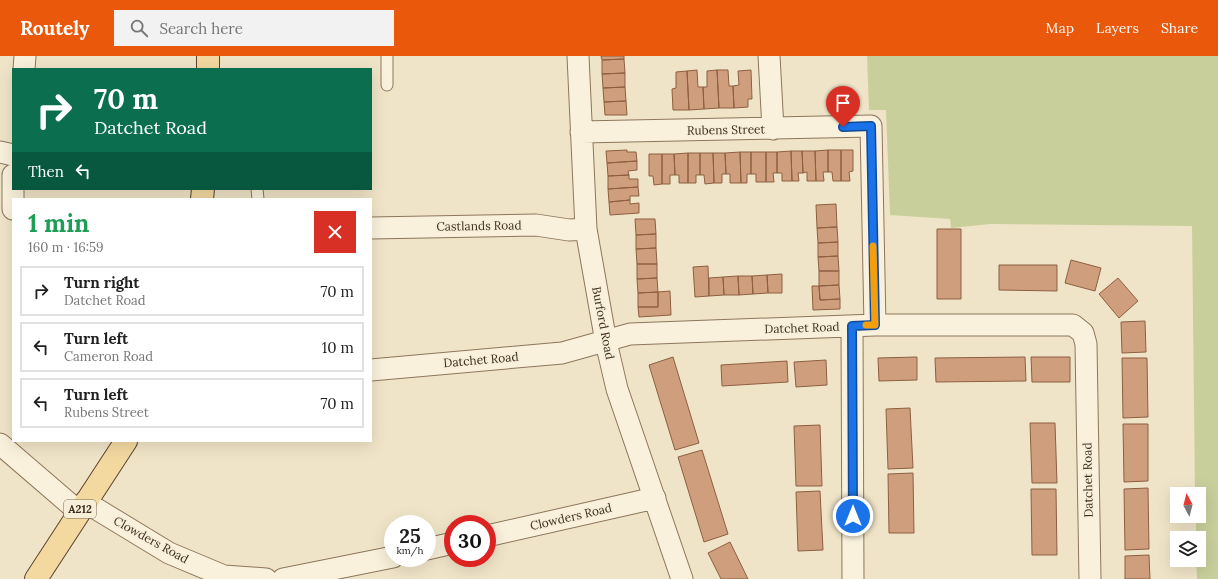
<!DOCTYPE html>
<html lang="en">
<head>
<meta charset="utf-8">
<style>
  body { margin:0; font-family:Lora,serif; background:#f2f2f2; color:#222; height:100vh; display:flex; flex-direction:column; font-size:15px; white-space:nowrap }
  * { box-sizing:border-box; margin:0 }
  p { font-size:13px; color:#767676 }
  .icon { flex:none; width:22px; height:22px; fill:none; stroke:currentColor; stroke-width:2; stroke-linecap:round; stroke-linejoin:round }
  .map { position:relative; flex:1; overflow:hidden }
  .details { position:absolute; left:12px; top:142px; width:360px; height:244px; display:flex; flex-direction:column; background:#fff; border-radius:0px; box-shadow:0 4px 16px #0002 }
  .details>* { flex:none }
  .hud { position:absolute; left:12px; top:12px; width:360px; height:122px; border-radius:0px; box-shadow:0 4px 16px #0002; background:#0b6e4f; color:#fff; overflow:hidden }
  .needle { width:26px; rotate:353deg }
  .tools { position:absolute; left:1170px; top:431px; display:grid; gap:8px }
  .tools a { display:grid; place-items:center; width:36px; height:36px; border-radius:0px; background:#fff; box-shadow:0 4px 16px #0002; font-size:20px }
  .speed { position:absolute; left:384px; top:459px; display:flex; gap:8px; font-size:20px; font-weight:700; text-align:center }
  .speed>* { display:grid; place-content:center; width:52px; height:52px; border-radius:50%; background:#fff; box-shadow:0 4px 16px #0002; line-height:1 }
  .speed small { font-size:10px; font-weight:400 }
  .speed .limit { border:6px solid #d22; background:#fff; color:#111 }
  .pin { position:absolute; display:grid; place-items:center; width:34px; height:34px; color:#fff; margin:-41px -17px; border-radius:50% 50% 50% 0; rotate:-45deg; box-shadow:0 0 4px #0007 }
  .pin .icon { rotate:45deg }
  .me { position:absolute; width:44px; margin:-22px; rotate:0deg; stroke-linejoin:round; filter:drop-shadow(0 0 3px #0008) }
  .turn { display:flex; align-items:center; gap:14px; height:84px; padding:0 16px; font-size:18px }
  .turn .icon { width:52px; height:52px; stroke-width:2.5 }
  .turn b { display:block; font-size:28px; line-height:34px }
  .then { display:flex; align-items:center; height:38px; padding:0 16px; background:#0003; gap:8px; font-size:15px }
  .round { display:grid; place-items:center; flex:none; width:42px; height:42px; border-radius:0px; background:#f2f2f2 }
  .overview { display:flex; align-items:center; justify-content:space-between; height:68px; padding:0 16px }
  h1 { font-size:24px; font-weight:700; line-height:30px; color:#1e9e55 }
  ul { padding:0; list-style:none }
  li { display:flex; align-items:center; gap:12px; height:50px; margin:0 8px 6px; padding:0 8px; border:2px solid #e0e0e0; border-radius:0px }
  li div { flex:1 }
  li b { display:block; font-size:15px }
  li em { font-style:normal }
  header { display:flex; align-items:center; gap:24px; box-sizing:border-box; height:56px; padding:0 20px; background:#ea580c; color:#fff }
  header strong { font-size:19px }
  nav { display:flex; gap:22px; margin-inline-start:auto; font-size:14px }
  .search { width:280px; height:36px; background:#f2f2f2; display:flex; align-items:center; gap:10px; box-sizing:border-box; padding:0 14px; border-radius:0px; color:#767676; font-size:15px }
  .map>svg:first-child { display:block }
  .green { fill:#c9cf9b }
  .building { fill:#cf9f7d; stroke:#8d5f41 }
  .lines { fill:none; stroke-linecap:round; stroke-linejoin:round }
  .service-casing { stroke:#8d765c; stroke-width:13 }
  .minor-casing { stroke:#8d765c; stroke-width:23 }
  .primary-casing { stroke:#5b4430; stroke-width:24 }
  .service { stroke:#faf1dc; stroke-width:11 }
  .minor { stroke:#faf1dc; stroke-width:21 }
  .primary { stroke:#f3d9a0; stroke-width:22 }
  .route-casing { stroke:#114b97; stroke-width:10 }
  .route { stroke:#1a73e8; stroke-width:7 }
  .slow { stroke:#f59e0b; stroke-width:7 }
  .labels { text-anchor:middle; stroke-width:3.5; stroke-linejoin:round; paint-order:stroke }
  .shield { fill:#f7eed8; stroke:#756857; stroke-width:1 }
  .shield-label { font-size:11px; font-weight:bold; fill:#3d2e20 }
  .street-label { font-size:12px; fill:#3d2e20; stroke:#f7eed8 }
</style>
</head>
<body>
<header>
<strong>Routely</strong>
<div class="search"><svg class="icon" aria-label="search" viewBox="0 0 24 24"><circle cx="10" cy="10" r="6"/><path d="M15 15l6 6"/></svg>Search here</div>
<nav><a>Map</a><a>Layers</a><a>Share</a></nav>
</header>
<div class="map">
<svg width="1218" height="523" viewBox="0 0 1218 523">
  <rect width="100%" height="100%" fill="#f0e4c8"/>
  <path class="green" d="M 867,0 L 1218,0 L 1218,523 L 1197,523 L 1196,504 L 1199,504 L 1199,482 L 1196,482 L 1196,460 L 1199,460 L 1199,438 L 1195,438 L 1192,170 L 990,168 L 951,172 L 950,163 L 890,159 L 886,54 L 869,54 Z"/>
  <path class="building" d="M 601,0 L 624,0 L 624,3 L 602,4 Z
    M 624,3 L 625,17 L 602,18 L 602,4 Z
    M 697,14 L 698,31 L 703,31 L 704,53 L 689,54 L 687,15 Z
    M 717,14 L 719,52 L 704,53 L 703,31 L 707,31 L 707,15 Z
    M 717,14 L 728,14 L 729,30 L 733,30 L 734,52 L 719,52 Z
    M 751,14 L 752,43 L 748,43 L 748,51 L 734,52 L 733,30 L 739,29 L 738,15 Z
    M 687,15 L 689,54 L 673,54 L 672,33 L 676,32 L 676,16 Z
    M 625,17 L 625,31 L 603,32 L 602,18 Z
    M 625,31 L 626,45 L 604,46 L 603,32 Z
    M 626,45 L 627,59 L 605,59 L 604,46 Z
    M 627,94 L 627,96 L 636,96 L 637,105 L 607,107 L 606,95 Z
    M 828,94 L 828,116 L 823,116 L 824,125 L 816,125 L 815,95 Z
    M 828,94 L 841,94 L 841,125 L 833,125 L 832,116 L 828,116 Z
    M 841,94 L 853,94 L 853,115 L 849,116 L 850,125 L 841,125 Z
    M 791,95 L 802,95 L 803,117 L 798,117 L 799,125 L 792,125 Z
    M 791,95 L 792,125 L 782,125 L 782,117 L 777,117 L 777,96 Z
    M 802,95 L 815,95 L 816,125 L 807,125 L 807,116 L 803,117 Z
    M 740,96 L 751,96 L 751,118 L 747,118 L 747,127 L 741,127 Z
    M 740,96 L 741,127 L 730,127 L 730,118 L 726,118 L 725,97 Z
    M 751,96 L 766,96 L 766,126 L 756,126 L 756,118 L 751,118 Z
    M 766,96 L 777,96 L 777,117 L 773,117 L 774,126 L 766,126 Z
    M 688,97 L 700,97 L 700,119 L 696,119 L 696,127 L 688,127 Z
    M 688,97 L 688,127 L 679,127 L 679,119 L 675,119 L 674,98 Z
    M 700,97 L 713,97 L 714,127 L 705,128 L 704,119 L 700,119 Z
    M 713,97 L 725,97 L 726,118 L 722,118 L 722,127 L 714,127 Z
    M 649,98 L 662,98 L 662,128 L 654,129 L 653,120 L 649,120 Z
    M 662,98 L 674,98 L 675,119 L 670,119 L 670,128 L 662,128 Z
    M 637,105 L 637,114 L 628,115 L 629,119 L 608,120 L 607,107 Z
    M 629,119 L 629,123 L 638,123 L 638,131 L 608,133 L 608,120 Z
    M 638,131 L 639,140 L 630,140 L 630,144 L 609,146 L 608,133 Z
    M 630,144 L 630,148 L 639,147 L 639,157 L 610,159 L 609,146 Z
    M 836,148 L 837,171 L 817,172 L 816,149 Z
    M 635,163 L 655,163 L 656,178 L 636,179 Z
    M 837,171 L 838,186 L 818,187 L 817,172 Z
    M 937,173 L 961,173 L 961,243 L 937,243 Z
    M 656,178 L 656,192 L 636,193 L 636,179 Z
    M 838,186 L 838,200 L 818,201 L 818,187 Z
    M 656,192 L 657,208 L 637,208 L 636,193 Z
    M 838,200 L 839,215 L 819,215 L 818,201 Z
    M 1071,204 L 1101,212 L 1095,235 L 1065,227 Z
    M 637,208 L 657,208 L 657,222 L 637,223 Z
    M 999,209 L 1057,209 L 1057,235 L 999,234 Z
    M 708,210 L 709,240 L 695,241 L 693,211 Z
    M 819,215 L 839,215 L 839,229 L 819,230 Z
    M 782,218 L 782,237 L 768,237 L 767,219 Z
    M 767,219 L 768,237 L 753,238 L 752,220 Z
    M 738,220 L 739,239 L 724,239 L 723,221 Z
    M 738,220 L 752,220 L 753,238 L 739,239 Z
    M 723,221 L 724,239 L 709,240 L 709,222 Z
    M 657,222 L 658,236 L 638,237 L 637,223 Z
    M 1118,222 L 1138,245 L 1119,262 L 1099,238 Z
    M 839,229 L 840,243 L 820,244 L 819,230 Z
    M 812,230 L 819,230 L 820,244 L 840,243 L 840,253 L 813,254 Z
    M 670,235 L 671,259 L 639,261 L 638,251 L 658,251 L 658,236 Z
    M 658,236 L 658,251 L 638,251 L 638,237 Z
    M 1145,265 L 1146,296 L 1122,297 L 1121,266 Z
    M 673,301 L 699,387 L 675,394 L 649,309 Z
    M 917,301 L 917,324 L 879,325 L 878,302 Z
    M 1025,301 L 1026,325 L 936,326 L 935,302 Z
    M 1031,301 L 1070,301 L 1070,326 L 1032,326 Z
    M 1122,302 L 1147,302 L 1148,361 L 1123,362 Z
    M 826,304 L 827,329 L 796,331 L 794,306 Z
    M 787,305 L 788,326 L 722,330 L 721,309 Z
    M 910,352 L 913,412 L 888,413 L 886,353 Z
    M 1030,367 L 1055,367 L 1057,427 L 1032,427 Z
    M 1123,368 L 1148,368 L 1148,425 L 1124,426 Z
    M 820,369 L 822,430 L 796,430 L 794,370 Z
    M 702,394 L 728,478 L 704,486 L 678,401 Z
    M 913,417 L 914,477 L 889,477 L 888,418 Z
    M 1148,432 L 1149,493 L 1125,494 L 1124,433 Z
    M 1031,433 L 1056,433 L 1057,499 L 1032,499 Z
    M 820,435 L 823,494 L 798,495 L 796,436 Z
    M 730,486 L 748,523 L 721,523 L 708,497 Z
    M 1149,499 L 1150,523 L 1125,523 L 1125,500 Z"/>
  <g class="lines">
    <g class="service-casing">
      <path id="service" d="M 387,29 L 387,0
        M 257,133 L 258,143"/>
    </g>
    <g class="minor-casing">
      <path id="minor" d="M 578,0 L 586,173 L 606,286 L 617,333 L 682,523
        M 769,0 L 773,73
        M 24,13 L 25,0
        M 581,76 L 871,70 L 875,269
        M 0,96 L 13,99
        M 13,119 L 13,153
        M 371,172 L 536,169 L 569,174 L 586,173
        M 852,270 L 853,523
        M 371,314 L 562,297 L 630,278 L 875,269 L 1073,269 L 1083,277 L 1086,288 L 1090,523
        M 0,388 L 79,456
        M 85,446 L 169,497 L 224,520 L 266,523
        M 487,480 L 655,442
        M 427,493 L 453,487
        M 283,523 L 393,501"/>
    </g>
    <g class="primary-casing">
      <path id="primary" d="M 208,13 L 208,0
        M 202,143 L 203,133
        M 36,523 L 126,385"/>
    </g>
    <use href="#service" class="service"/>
    <use href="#minor" class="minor"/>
    <use href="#primary" class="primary"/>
  </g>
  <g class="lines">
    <g class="route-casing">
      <path id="route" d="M 843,71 L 871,70 L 875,269 L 852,270 L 853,460"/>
    </g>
    <use href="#route" class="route"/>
    <path class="slow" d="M 866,269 L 875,269 L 873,190"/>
  </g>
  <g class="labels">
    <rect class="shield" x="64" y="444" width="32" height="18" rx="3"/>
    <g class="shield-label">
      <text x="80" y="457">A212</text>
    </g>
    <g class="street-label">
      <text transform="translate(726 74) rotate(-1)" y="4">Rubens Street</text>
      <text transform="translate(479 170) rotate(-1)" y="4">Castlands Road</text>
      <text transform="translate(603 267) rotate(79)" y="4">Burford Road</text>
      <text transform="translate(802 272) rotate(-2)" y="4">Datchet Road</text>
      <text transform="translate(481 304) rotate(-5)" y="4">Datchet Road</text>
      <text transform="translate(1088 424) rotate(-91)" y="4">Datchet Road</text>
      <text transform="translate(571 461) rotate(-13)" y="4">Clowders Road</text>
      <text transform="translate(151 484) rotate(29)" y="4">Clowders Road</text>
    </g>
  </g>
</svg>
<div class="tools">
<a><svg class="needle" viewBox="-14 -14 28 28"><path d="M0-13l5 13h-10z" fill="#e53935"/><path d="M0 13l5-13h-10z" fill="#767676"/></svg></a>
<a><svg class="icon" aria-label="layers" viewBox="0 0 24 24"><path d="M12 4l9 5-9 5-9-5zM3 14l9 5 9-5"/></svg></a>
</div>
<div class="speed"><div>25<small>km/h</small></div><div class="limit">30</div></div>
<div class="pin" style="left:843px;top:71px;background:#d93025"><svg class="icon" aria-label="arrive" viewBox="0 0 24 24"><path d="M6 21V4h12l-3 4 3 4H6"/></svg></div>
<svg class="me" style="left:853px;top:460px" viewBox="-20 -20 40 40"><circle r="17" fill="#1a73e8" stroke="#fff" stroke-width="3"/><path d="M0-11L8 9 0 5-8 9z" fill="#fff"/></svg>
<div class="hud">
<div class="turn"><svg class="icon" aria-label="right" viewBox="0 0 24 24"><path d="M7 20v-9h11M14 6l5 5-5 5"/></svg><div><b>70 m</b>Datchet Road</div></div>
<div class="then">Then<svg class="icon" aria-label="left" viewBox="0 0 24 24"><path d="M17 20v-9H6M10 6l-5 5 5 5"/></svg></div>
</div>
<section class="details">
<div class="overview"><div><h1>1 min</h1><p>160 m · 16:59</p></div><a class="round" style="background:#d93025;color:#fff"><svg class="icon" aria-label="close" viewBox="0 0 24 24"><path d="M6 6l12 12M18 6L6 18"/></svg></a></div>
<ul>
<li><svg class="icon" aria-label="right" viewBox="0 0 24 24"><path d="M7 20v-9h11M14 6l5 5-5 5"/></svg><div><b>Turn right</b><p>Datchet Road</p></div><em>70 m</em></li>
<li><svg class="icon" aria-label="left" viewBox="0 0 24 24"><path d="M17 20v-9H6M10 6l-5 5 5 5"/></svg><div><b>Turn left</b><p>Cameron Road</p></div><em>10 m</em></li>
<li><svg class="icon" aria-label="left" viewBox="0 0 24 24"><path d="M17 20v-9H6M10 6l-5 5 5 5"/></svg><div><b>Turn left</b><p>Rubens Street</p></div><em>70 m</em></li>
</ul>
</section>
</div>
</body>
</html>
